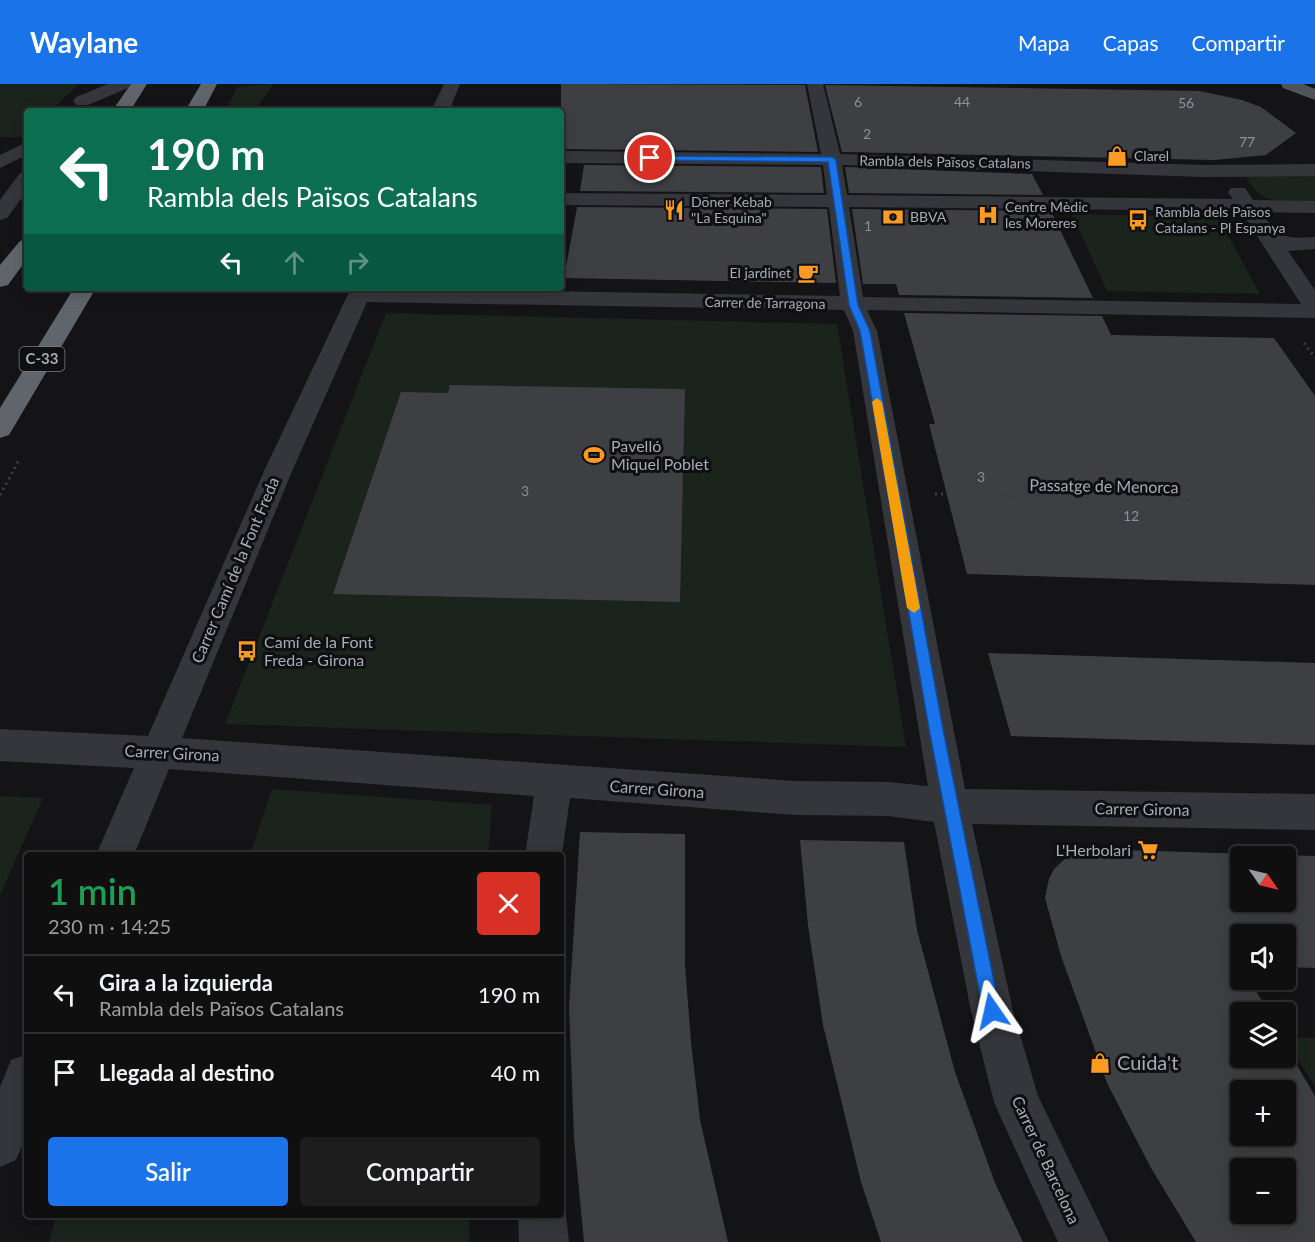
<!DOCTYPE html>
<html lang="es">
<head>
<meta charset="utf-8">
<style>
  body { margin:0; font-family:Lato,sans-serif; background:#1d1d1e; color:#f1f3f6; height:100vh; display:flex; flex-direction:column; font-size:22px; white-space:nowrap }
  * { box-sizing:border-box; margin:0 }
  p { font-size:20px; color:#9b9c9f }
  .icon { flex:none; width:33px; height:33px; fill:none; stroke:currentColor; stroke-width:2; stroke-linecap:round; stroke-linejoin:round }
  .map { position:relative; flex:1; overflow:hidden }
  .sheet { position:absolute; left:24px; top:768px; width:540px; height:366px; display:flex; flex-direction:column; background:#0f0f10; border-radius:6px; box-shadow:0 3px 15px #0003,0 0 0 2px #2f2f30 }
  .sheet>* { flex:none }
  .top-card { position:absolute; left:24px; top:24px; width:540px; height:183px; border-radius:6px; box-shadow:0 3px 15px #0003,0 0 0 2px #2f2f30; background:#0b6e4f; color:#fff; overflow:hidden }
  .needle { width:39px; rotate:124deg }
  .controls { position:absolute; left:1230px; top:762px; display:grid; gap:12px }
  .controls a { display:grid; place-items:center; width:66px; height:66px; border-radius:6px; background:#0f0f10; box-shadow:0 3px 15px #0003,0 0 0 2px #2f2f30; font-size:30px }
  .pin { position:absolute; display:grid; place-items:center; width:51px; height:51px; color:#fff; margin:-26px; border:3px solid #fff; border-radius:50%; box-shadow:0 2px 6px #0007 }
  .me { position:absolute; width:66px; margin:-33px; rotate:349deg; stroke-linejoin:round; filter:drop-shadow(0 0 4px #0008) }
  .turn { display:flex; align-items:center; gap:21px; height:126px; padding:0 24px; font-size:27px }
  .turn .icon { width:78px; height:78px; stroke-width:2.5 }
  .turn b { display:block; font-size:42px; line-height:51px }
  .lanes { display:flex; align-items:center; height:57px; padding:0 24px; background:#0003; justify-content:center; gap:30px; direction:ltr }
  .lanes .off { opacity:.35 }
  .round { display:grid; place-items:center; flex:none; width:63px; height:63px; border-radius:6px; background:#1d1d1e }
  .head { display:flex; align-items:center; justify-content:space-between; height:102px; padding:0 24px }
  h1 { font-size:36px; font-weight:600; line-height:45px; color:#1e9e55 }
  .cta { display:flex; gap:12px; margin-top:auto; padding:12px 24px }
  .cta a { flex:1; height:69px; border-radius:6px; background:#1a73e8; color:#fff; font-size:24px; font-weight:600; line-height:69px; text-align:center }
  .cta a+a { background:#1d1d1e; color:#f1f3f6 }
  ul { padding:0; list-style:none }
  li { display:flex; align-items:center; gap:18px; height:78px; padding:0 24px; border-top:2px solid #2f2f30 }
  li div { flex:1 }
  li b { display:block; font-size:22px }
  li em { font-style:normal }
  header { display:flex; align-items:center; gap:36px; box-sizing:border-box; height:84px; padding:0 30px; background:#1a73e8; color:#fff }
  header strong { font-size:28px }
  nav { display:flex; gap:33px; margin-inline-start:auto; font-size:21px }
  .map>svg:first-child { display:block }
  .green { fill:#1b241c }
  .building { fill:#3e3f43; fill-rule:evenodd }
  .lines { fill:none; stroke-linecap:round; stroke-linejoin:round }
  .path { stroke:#3a3d42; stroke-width:3; stroke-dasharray:2 4; stroke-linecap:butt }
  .minor { fill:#34363b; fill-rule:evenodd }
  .major { fill:#50545a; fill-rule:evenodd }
  .highway { fill:#60656c; fill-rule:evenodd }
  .route { fill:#1a73e8; stroke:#114b97; stroke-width:1.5 }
  .slow { fill:#f59e0b }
  .labels { text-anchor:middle; stroke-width:6; stroke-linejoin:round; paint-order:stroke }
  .number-label { font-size:14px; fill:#8a919a }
  .far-poi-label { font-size:14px; fill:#a4acb7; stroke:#0f0f11; text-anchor:start }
  .far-street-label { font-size:14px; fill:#a4acb7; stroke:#0f0f11 }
  .shield { fill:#0f0f11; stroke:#777d85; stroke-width:1.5 }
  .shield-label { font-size:15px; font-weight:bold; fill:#a4acb7 }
  .poi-label { font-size:16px; fill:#a4acb7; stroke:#0f0f11; text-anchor:start }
  .street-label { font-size:16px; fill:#a4acb7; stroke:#0f0f11 }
  .near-poi-label { font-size:20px; fill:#a4acb7; stroke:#0f0f11; text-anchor:start }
</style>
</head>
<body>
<header>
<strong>Waylane</strong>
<nav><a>Mapa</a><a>Capas</a><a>Compartir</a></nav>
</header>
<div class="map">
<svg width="1315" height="1158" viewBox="0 0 1315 1158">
  <rect width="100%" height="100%" fill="#141416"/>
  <path class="green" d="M 0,0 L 79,0 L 50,27 L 27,27 L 27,48 L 22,53 L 0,53 Z
    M 273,0 L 254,27 L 226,27 L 237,3 Z
    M 1250,91 L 1315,92 L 1315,117 C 1298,117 1272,121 1258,109 C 1253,105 1250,99 1246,93 Z
    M 1072,130 L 1218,133 L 1260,210 L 1107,207 Z
    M 386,229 L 837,240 L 906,663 L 225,640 Z
    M 272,705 L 492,721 L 488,771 L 250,771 Z
    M 0,712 L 43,714 L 0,811 Z
    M 1286,953 L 1315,954 L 1315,1002 L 1286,956 Z
    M 56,1131 L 469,1131 L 469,1158 L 49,1158 Z"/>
  <path class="building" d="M 561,0 L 805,1 L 818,68 L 561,65 Z
    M 825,1 L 1200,7 L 1242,16 L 1261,23 L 1296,49 L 1266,71 L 1215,76 L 842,68 Z
    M 584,81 L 821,83 L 824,109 L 580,107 Z
    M 845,83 L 1032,90 L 1043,111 L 849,109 Z
    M 577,123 L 827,125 L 836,199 L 564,194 Z
    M 852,125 L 1051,127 L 1093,214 L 899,211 L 896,200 L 863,200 Z
    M 904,229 L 1102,232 L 1111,251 L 1274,254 L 1315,312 L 1315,501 L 967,490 L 929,340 L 935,340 Z
    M 450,301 L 685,305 L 680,518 L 333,510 L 401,308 L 448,309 Z
    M 988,569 L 1315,579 L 1315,661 L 1011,652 Z
    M 580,748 L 685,750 L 685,881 L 691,958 L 700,1036 L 728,1158 L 584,1158 L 574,1054 L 569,923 Z
    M 800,756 L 904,758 L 917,846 L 955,988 L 995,1099 L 1023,1158 L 881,1158 L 861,1098 L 823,941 L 808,841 Z
    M 1093,765 L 1315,772 L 1315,884 L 1286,883 L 1286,850 L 1240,850 L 1240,896 L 1249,896 L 1269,928 L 1240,928 L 1240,974 L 1286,974 L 1286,963 L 1315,1012 L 1315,1158 L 1196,1158 L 1151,1084 L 1107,999 L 1061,872 L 1045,814 L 1049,795 L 1054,785 L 1067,773 ZM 1240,772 L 1286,772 L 1286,818 L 1240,818 ZM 1240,1006 L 1286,1006 L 1286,1052 L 1240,1052 ZM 1240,1084 L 1286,1084 L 1286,1130 L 1240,1130 Z"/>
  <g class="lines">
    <path class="path" d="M 1304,259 L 1315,274
      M 935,410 L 1315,418
      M 0,411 L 20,374"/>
    <path class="minor" d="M 108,0 L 130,0 L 128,4 L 88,21 L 76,21 L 73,17 L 76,13 Z
      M 444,0 L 460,0 L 449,27 L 431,27 Z
      M 807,0 L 823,0 L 840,70 L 1203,81 L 1315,80 L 1315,92 L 1203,93 L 842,81 L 847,111 L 1233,115 L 1228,108 L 1231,104 L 1245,104 L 1253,116 L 1315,117 L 1315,129 L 1261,128 C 1279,154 1284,155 1315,153 L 1315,165 L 1288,167 L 1315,206 L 1315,234 L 867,226 L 877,247 L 965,705 L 1315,710 L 1315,746 L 972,740 L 1013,927 L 1038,1012 L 1109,1158 L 1058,1158 L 1001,1034 L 994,1018 L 971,927 L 934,738 L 888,732 L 795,731 L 570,714 L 561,776 L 561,771 L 525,771 L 534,712 L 169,685 L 134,771 L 96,771 L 134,684 L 0,677 L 0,645 L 148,652 L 265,385 L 351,204 L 840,212 L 829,123 L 561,121 L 561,109 L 827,111 L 823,81 L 561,79 L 561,67 L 821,70 ZM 849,123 L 1241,127 L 1301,220 L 863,213 ZM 367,218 L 844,226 L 853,247 L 928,702 L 888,698 L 795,697 L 182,654 L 293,385 Z
      M 27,58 L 27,71 L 0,84 L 0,71 Z
      M 27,87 L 27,107 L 7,134 L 0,136 L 0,116 L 20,89 Z
      M 27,970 L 27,1050 L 16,1076 L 0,1083 L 0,1003 L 11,976 Z
      M 561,1118 L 566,1131 L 569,1158 L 519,1158 L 518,1131 L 561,1131 Z"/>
    <path class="major" d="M 1281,0 L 1303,0 L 1315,5 L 1315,16 L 1283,4 Z"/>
    <path class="highway" d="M 131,0 L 147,0 L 130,27 L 112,27 Z
      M 201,0 L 217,0 L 203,27 L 185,27 Z
      M 27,155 L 27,175 L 8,201 L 0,203 L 0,181 L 20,157 Z
      M 74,204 L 96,204 L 9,351 L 0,354 L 0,324 Z"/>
  </g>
  <path class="route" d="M 650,72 L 832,73 L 836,76 L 858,221 L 870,247 L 943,645 L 1000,927 L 998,933 L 992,936 L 985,933 L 983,927 L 929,645 L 860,247 L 849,221 L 828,78 L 647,76 L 647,73 Z"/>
  <path class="slow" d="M 877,314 L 882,318 L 920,524 L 914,529 L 907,524 L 872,318 Z"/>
  <defs>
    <g id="shop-bare" transform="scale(1.62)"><path d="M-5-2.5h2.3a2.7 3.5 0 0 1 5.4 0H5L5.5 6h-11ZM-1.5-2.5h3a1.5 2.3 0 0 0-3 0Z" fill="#ff9a22" stroke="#0f0f11" stroke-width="2.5" paint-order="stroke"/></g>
    <g id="restaurant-bare" transform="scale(1.62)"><path d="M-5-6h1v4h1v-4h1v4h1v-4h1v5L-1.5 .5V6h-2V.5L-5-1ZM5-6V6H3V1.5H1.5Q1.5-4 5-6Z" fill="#ff9a22" stroke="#0f0f11" stroke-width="2.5" paint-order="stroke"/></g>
    <g id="hospital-bare" transform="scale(1.62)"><path d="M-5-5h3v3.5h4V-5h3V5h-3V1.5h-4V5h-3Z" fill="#ff9a22" stroke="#0f0f11" stroke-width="2.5" paint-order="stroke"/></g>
    <g id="bank-bare" transform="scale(1.62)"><path d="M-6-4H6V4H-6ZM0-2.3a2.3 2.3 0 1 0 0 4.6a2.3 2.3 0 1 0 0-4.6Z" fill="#ff9a22" stroke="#0f0f11" stroke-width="2.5" paint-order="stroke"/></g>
    <g id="bus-bare" transform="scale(1.62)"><path d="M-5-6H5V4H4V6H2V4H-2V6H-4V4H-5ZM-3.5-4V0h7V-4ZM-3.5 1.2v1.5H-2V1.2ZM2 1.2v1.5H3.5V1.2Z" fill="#ff9a22" stroke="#0f0f11" stroke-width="2.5" paint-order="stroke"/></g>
    <g id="cafe-bare" transform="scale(1.62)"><path d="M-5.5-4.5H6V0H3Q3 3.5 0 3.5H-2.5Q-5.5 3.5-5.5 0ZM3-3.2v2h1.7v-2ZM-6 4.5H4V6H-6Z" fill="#ff9a22" stroke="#0f0f11" stroke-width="2.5" paint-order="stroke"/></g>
    <g id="stadium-bare" transform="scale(1.62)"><path d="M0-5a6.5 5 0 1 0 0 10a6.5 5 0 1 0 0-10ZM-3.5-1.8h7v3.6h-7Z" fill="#ff9a22" stroke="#0f0f11" stroke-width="2.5" paint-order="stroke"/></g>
    <g id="supermarket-bare" transform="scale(1.62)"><path d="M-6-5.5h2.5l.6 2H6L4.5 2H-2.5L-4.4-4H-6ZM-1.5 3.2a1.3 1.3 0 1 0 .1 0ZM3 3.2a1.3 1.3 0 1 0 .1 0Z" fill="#ff9a22" stroke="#0f0f11" stroke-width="2.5" paint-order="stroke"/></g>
  </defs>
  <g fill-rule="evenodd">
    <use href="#shop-bare" x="1117" y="72"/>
    <use href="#restaurant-bare" x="674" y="126"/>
    <use href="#hospital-bare" x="988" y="131"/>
    <use href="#bank-bare" x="893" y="133"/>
    <use href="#bus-bare" x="1138" y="136"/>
    <use href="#cafe-bare" x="808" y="189"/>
    <use href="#stadium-bare" x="594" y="371"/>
    <use href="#bus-bare" x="247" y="567"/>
    <use href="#supermarket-bare" x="1148" y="766"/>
    <use href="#shop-bare" x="1100" y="979"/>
  </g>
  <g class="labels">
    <g class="number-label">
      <text x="858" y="23">6</text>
      <text x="962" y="23">44</text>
      <text x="1186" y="24">56</text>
      <text x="867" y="55">2</text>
      <text x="1247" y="63">77</text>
      <text x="868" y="147">1</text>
      <text x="981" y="398">3</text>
      <text x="525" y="412">3</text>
      <text x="1131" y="437">12</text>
    </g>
    <g class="far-poi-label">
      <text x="1134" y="77">Clarel</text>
      <text x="691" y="123">Döner Kebab<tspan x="691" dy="16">"La Esquina"</tspan></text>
      <text x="1005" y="128">Centre Mèdic<tspan x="1005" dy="16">les Moreres</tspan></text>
      <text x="1155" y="133">Rambla dels Països<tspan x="1155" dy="16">Catalans - Pl Espanya</tspan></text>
      <text x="910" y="138">BBVA</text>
      <text x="791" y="194" text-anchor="end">El jardinet</text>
    </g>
    <g class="far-street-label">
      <text transform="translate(945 78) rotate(1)" y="5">Rambla dels Països Catalans</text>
      <text transform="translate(765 219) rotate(1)" y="5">Carrer de Tarragona</text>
    </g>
    <rect class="shield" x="19.5" y="263" width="45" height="24" rx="4.5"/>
    <g class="shield-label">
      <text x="42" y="280">C-33</text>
    </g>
    <g class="poi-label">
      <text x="611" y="368">Pavelló<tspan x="611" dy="18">Miquel Poblet</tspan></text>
      <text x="264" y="564">Camí de la Font<tspan x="264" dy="18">Freda - Girona</tspan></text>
      <text x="1131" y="772" text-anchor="end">L'Herbolari</text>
    </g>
    <g class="street-label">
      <text transform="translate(1104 402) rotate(1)" y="6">Passatge de Menorca</text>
      <text transform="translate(235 486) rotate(-67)" y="6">Carrer Camí de la Font Freda</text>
      <text transform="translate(172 669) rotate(3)" y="6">Carrer Girona</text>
      <text transform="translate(657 705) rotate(4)" y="6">Carrer Girona</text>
      <text transform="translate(1142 725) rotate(1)" y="6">Carrer Girona</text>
      <text transform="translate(1046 1076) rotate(65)" y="6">Carrer de Barcelona</text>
    </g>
    <g class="near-poi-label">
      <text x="1117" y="986">Cuida't</text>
    </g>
  </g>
</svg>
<div class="controls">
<a><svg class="needle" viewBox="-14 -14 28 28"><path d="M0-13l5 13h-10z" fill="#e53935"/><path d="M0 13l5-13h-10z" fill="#9b9c9f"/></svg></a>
<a><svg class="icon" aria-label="sound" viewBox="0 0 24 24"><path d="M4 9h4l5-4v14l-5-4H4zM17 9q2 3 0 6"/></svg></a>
<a><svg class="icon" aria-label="layers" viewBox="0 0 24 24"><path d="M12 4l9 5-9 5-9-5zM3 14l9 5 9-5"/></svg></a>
<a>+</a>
<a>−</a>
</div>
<div class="pin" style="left:650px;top:74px;background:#d93025"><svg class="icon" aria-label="arrive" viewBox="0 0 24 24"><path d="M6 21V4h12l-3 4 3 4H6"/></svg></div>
<svg class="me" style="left:992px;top:927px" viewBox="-20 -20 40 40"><path d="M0-17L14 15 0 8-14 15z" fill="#1a73e8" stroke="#fff" stroke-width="4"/></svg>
<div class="top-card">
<div class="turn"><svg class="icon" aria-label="left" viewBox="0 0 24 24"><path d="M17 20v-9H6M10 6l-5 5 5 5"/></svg><div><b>190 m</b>Rambla dels Països Catalans</div></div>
<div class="lanes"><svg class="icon" aria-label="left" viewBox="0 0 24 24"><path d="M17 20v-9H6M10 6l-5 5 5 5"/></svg><svg class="icon off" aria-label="ahead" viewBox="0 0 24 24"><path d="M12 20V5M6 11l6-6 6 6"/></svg><svg class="icon off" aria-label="right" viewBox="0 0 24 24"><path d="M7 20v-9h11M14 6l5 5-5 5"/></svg></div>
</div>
<section class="sheet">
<div class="head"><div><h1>1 min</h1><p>230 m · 14:25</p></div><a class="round" style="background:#d93025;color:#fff"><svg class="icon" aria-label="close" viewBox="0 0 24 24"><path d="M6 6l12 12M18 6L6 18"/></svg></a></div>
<ul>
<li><svg class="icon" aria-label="left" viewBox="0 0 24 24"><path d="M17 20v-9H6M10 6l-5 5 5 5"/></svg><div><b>Gira a la izquierda</b><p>Rambla dels Països Catalans</p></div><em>190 m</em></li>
<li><svg class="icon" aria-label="arrive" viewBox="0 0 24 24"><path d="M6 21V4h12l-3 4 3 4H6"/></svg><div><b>Llegada al destino</b></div><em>40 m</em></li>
</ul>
<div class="cta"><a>Salir</a><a>Compartir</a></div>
</section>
</div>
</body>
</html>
